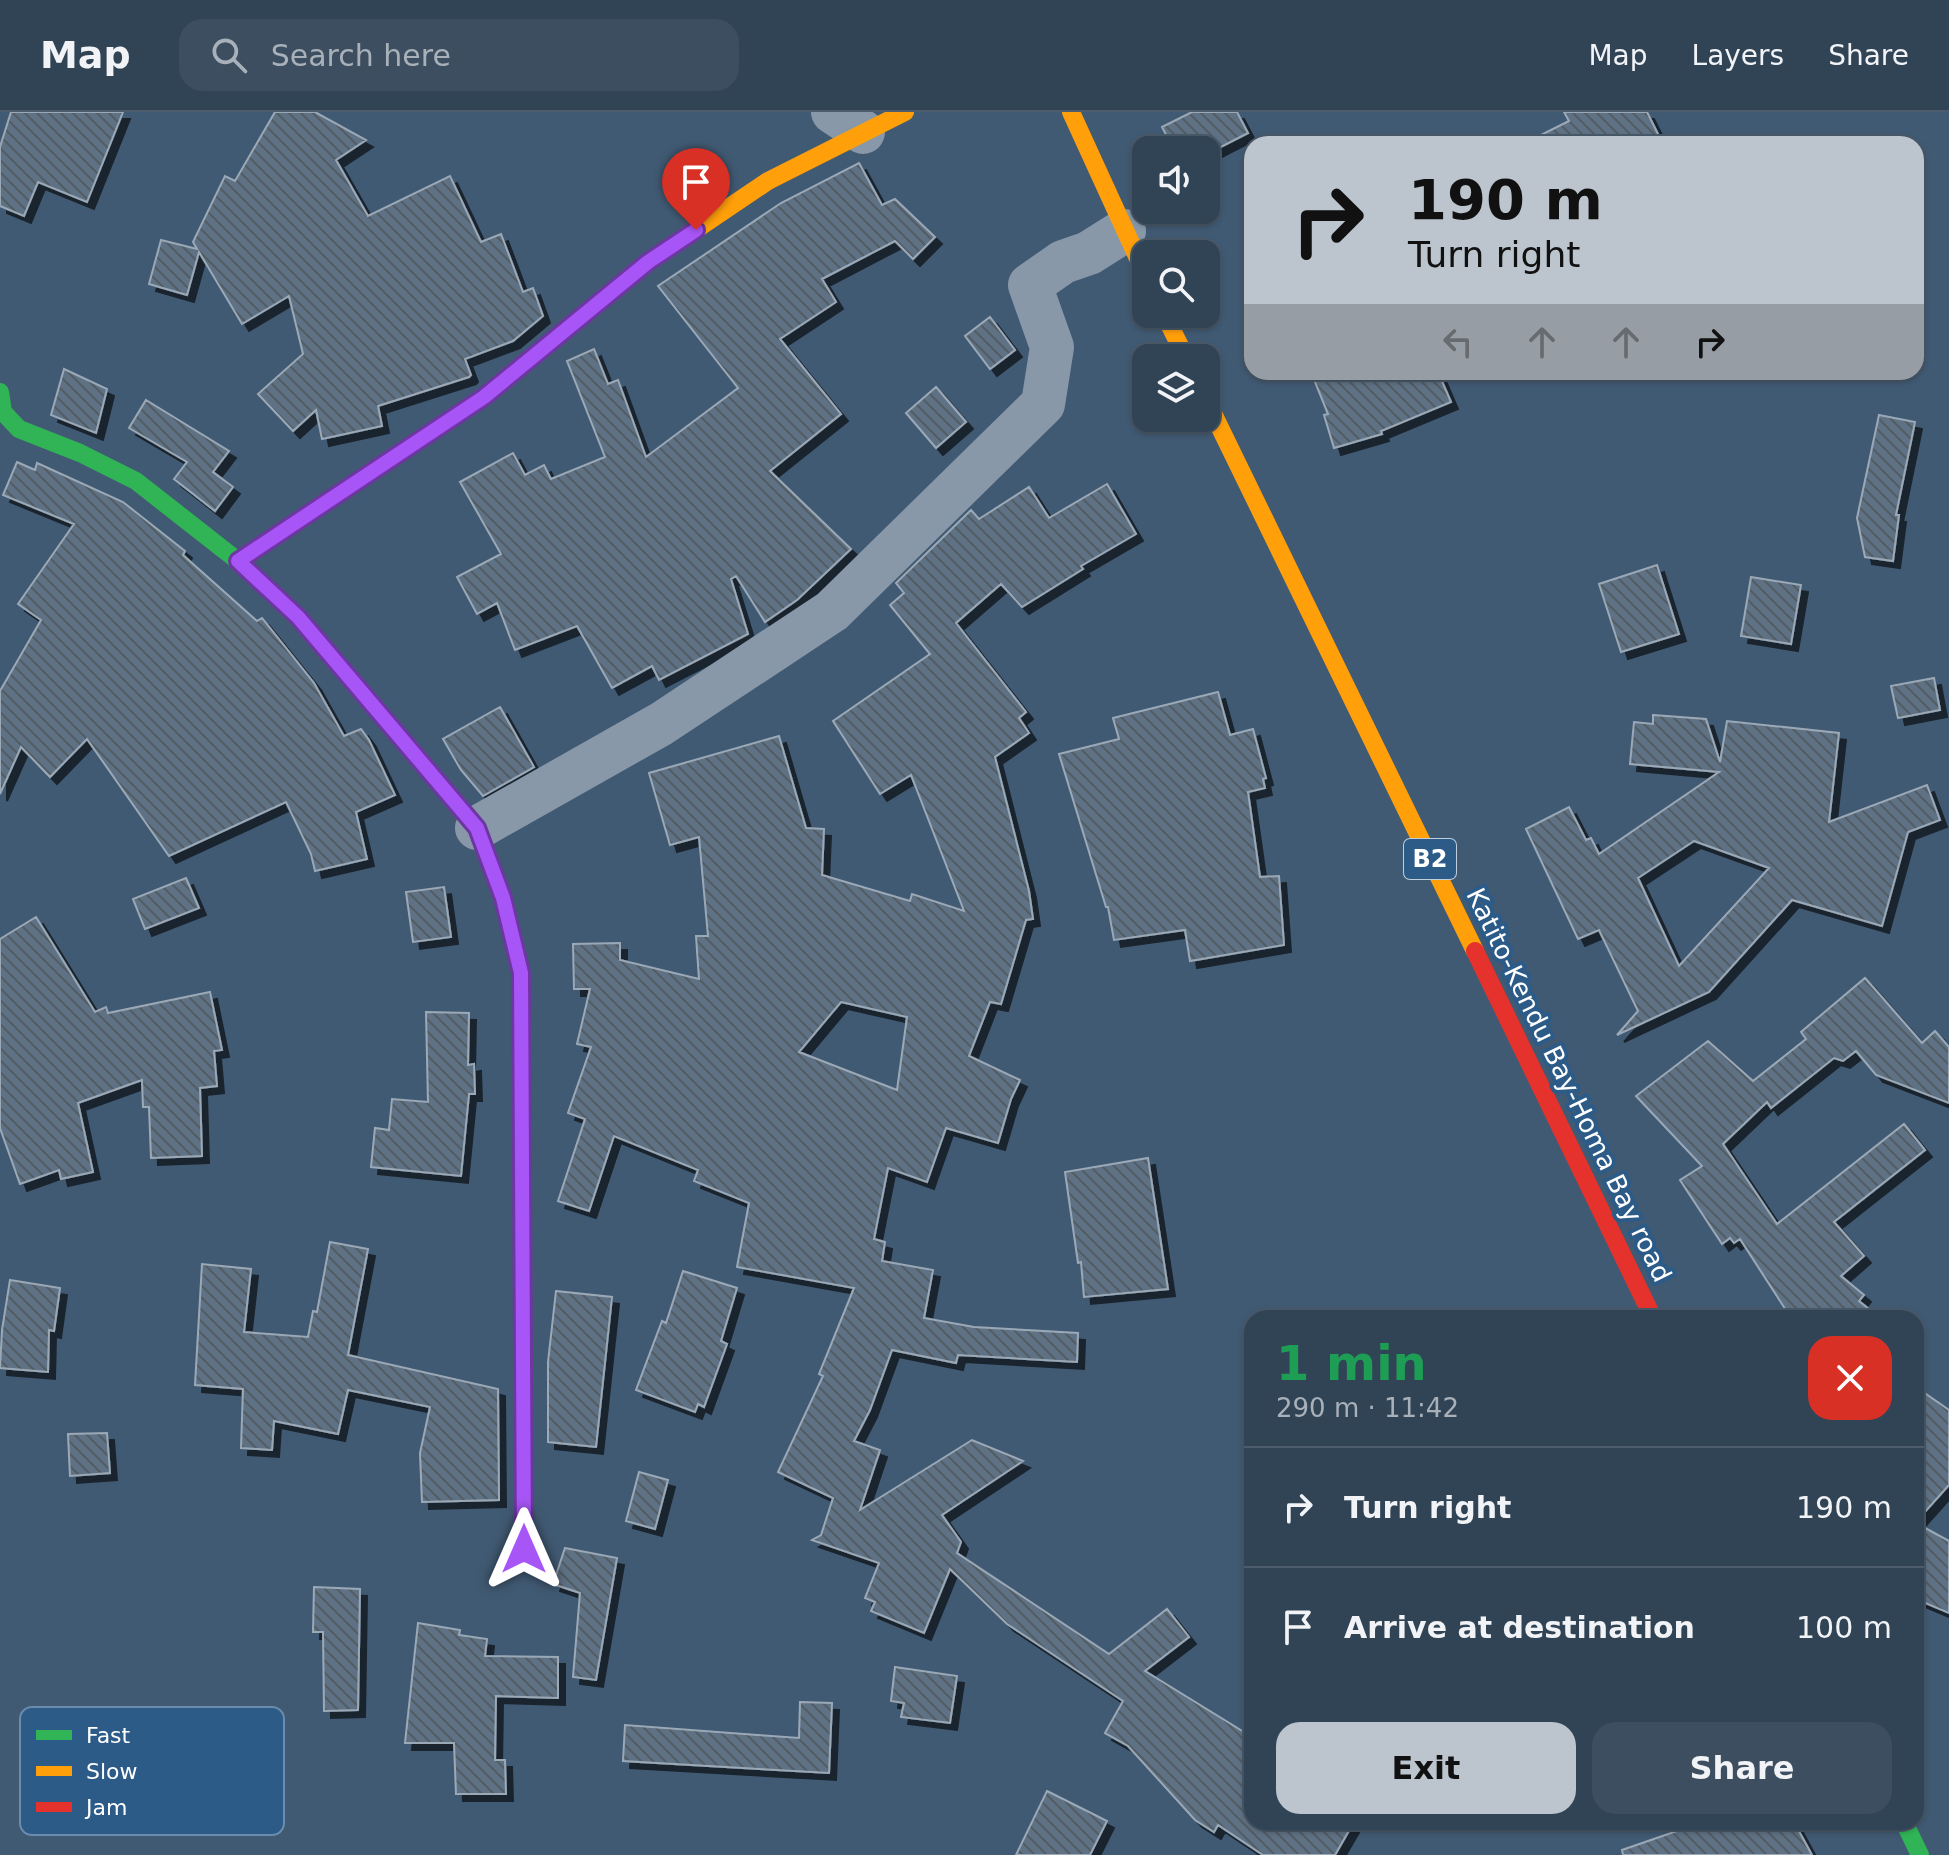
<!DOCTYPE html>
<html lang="en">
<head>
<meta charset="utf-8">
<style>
  body { margin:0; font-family:"DejaVu Sans",sans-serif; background:#3d4e60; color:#f1f3f6; height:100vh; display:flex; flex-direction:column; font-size:30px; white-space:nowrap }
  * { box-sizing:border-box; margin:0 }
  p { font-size:26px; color:#a8b0b9 }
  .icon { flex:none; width:44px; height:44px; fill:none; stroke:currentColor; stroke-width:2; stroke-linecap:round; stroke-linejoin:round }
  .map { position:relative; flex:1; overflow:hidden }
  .drawer { position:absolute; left:1244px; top:1198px; width:680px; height:520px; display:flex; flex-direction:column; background:#314456; border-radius:24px; box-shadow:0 2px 6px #0004,0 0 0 2px #4c5c6c }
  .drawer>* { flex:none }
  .banner { position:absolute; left:1244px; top:24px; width:680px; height:244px; border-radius:24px; box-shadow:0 2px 6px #0004,0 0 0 2px #4c5c6c; background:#bcc5ce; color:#111; overflow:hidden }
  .buttons { position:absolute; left:1132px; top:24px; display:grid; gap:16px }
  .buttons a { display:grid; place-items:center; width:88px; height:88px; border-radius:16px; background:#314456; box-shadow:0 2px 6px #0004,0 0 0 2px #4c5c6c; font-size:40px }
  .pin { position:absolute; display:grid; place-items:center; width:68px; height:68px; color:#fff; margin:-82px -34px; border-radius:50% 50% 50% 0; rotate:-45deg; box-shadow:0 0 8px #0007 }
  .pin .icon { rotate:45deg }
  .me { position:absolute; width:88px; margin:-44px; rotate:0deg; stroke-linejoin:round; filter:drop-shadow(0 0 6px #0008) }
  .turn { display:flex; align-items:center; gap:28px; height:168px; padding:0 32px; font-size:36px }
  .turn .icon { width:104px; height:104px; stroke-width:2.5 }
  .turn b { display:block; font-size:56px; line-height:68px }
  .lanes { display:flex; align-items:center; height:76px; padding:0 32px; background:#0003; justify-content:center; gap:40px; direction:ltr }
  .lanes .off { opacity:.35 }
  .round { display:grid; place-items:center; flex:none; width:84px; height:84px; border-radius:24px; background:#3d4e60 }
  .summary { display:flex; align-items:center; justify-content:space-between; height:136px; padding:0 32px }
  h1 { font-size:48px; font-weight:700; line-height:60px; color:#1e9e55 }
  .action { display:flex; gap:16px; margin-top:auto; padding:16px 32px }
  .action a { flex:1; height:92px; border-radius:24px; background:#bcc5ce; color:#111; font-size:32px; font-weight:700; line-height:92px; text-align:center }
  .action a+a { background:#3d4e60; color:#f1f3f6 }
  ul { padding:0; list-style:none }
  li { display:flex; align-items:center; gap:24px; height:120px; padding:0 32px; border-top:2px solid #4c5c6c }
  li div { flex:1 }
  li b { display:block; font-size:30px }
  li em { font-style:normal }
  header { display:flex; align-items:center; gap:48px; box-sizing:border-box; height:112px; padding:0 40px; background:#314456; border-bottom:2px solid #4c5c6c }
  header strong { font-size:38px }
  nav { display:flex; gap:44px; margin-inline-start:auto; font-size:28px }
  .search { width:560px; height:72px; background:#3d4e60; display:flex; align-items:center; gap:20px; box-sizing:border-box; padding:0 28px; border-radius:24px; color:#a8b0b9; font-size:30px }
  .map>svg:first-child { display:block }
  .building { fill:url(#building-back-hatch); stroke:#9ba9b7; stroke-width:2; fill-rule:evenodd; filter:url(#shadow) }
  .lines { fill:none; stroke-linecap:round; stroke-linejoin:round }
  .street { stroke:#8898a9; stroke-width:44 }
  .fast { stroke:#30b455; stroke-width:18 }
  .slow { stroke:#ff9f0a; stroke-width:18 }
  .jam { stroke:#e5322d; stroke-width:18 }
  .route-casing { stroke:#6d37a1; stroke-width:20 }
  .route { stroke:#a855f7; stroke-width:14 }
  .labels { text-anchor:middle; stroke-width:8; stroke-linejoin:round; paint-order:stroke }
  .shield { fill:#2c5b88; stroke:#c0cedb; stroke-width:2 }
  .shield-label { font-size:24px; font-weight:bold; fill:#fff }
  .street-label { font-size:26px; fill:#fff; stroke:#2c5b88 }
  .key { fill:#2c5b88; stroke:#6b8cac; stroke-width:2 }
  .key-label { font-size:22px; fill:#fff }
</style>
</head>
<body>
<header>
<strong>Map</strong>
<div class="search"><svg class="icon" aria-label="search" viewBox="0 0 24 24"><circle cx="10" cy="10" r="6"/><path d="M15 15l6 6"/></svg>Search here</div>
<nav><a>Map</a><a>Layers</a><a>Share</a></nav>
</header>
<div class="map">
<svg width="1949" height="1743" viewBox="0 0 1949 1743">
  <defs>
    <pattern id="building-back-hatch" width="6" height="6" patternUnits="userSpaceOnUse" patternTransform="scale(2)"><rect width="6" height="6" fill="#5e7285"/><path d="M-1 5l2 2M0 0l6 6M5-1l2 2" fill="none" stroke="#535b63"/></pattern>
    <filter id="shadow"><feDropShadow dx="7" dy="7" stdDeviation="0" flood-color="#0009"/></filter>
  </defs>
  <rect width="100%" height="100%" fill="#415a73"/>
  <path class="building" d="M 11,0 L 123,0 L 87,90 L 38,70 L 24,104 L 0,94 L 0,35 Z
    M 275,0 L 315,0 L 366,28 L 336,48 L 368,104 L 450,64 L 481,130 L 501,122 L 523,180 L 533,176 L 543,204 L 513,229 L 465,247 L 471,263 L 469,265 L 378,294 L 382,314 L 322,327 L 316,298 L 293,319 L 258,282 L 303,242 L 289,184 L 242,212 L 199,140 L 187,183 L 149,172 L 161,128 L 197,137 L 193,130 L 225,64 L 235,69 Z
    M 1192,0 L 1237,0 L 1248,21 L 1215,38 L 1174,38 L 1162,15 Z
    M 1564,0 L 1647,0 L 1663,32 L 1523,32 L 1569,9 Z
    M 859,51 L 882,93 L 895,87 L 935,125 L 913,147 L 895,129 L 822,167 L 836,190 L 780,227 L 841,302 L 770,359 L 851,437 L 797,488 L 765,510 L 736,464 L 731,467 L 748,522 L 659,568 L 652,554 L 612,576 L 577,514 L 515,538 L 497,491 L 477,502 L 457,465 L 501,442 L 460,370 L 513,341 L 525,363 L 544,353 L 551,367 L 605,345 L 567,249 L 594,237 L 608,272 L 618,268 L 646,345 L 738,276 L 658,174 L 781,91 Z
    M 990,205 L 1015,238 L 990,257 L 965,224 Z
    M 64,257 L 107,277 L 96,321 L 51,303 Z
    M 1311,260 L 1438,260 L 1451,290 L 1381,319 L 1382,322 L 1334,336 L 1324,303 L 1328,302 Z
    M 936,275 L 966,310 L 936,336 L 906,301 Z
    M 146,288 L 229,339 L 213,360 L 233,375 L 215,399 L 174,367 L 187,350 L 129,316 Z
    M 1879,303 L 1915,310 L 1896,403 L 1899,403 L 1893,449 L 1865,445 L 1857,406 Z
    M 17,350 L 35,358 L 37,351 L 123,390 L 185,439 L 183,443 L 257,509 L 262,506 L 314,571 L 344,624 L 361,617 L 369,628 L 395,683 L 356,700 L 367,747 L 315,759 L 311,742 L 286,690 L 169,744 L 87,627 L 50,665 L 21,635 L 0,682 L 0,579 L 41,508 L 18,492 L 74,412 L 3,383 Z
    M 1107,372 L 1136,422 L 1081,454 L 1083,457 L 1022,495 L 1001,472 L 956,511 L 1026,600 L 1019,606 L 1029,621 L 995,645 L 1029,779 L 1033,807 L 1026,808 L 1001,892 L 990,890 L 969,944 L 1020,968 L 1011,987 L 998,1031 L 946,1016 L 927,1070 L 888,1056 L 874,1127 L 885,1130 L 882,1149 L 933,1158 L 924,1206 L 974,1215 L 1078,1221 L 1077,1250 L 958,1243 L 956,1251 L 892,1238 L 870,1298 L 854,1329 L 880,1338 L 860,1398 L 972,1328 L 1023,1349 L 942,1403 L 961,1430 L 957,1441 L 1109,1542 L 1167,1497 L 1189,1525 L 1145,1559 L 1252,1625 L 1252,1710 L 1354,1710 L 1335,1743 L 1263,1743 L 1218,1713 L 1214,1720 L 1195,1708 L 1128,1634 L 1105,1621 L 1123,1589 L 1007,1512 L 950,1457 L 924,1521 L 871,1499 L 875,1490 L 865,1486 L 879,1451 L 812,1428 L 821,1423 L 833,1386 L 778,1360 L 823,1264 L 819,1262 L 854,1176 L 737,1155 L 749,1091 L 694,1069 L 698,1058 L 614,1024 L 589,1099 L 558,1089 L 585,1007 L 568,1001 L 591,935 L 577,932 L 590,877 L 574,877 L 573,832 L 620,831 L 620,848 L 699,867 L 696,824 L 708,824 L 699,725 L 670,733 L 649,661 L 779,624 L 806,716 L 824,717 L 822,763 L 910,789 L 912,782 L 964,799 L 911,663 L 880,682 L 833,609 L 930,542 L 890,493 L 904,481 L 896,471 L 971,398 L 979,407 L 1029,375 L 1049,406 ZM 841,890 L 907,905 L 897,978 L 799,940 Z
    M 1657,453 L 1679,522 L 1621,540 L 1599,472 Z
    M 1751,465 L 1801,473 L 1791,532 L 1741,524 Z
    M 1934,566 L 1940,598 L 1898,606 L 1891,574 Z
    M 1218,580 L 1230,623 L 1253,617 L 1266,666 L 1263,667 L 1265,676 L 1248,680 L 1260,765 L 1279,764 L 1284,833 L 1190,849 L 1185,818 L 1114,828 L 1108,795 L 1106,795 L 1059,642 L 1119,627 L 1113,606 Z
    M 500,595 L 534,655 L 483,684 L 461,658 L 443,627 Z
    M 1653,603 L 1706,607 L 1720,650 L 1727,609 L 1839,621 L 1829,710 L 1927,673 L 1940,708 L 1908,720 L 1882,814 L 1792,788 L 1709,880 L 1617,923 L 1638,899 L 1599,818 L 1578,827 L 1526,717 L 1569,695 L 1586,728 L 1591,726 L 1599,742 L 1719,660 L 1630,652 L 1634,610 L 1653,612 ZM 1694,729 L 1769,756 L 1679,854 L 1638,766 Z
    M 186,766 L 199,796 L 145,817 L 133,787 Z
    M 444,775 L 451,825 L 413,830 L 406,780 Z
    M 36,805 L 95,900 L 106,895 L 108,901 L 210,880 L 222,938 L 214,939 L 217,974 L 200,976 L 202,1044 L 151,1046 L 149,995 L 143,995 L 142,968 L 78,991 L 93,1060 L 61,1067 L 59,1058 L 20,1072 L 0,1016 L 0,827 Z
    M 1865,866 L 1922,931 L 1935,919 L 1949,935 L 1949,991 L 1876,963 L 1856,939 L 1843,949 L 1834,946 L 1771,996 L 1767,990 L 1723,1032 L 1777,1112 L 1904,1012 L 1925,1038 L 1834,1110 L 1864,1144 L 1841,1164 L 1864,1183 L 1859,1189 L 1880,1206 L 1791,1206 L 1740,1127 L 1734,1131 L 1730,1126 L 1722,1132 L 1680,1068 L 1702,1054 L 1636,984 L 1708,929 L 1753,969 L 1806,927 L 1801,920 Z
    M 426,900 L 469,901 L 468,953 L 474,952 L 475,982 L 469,982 L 461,1064 L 371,1055 L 375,1016 L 389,1018 L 392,987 L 428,990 Z
    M 1148,1046 L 1168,1177 L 1084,1185 L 1081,1150 L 1078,1151 L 1065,1060 Z
    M 330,1130 L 368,1137 L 348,1243 L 498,1277 L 499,1388 L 422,1390 L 420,1341 L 430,1295 L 348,1278 L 338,1322 L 274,1309 L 272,1338 L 241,1336 L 243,1277 L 195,1273 L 202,1152 L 251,1157 L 244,1220 L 308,1225 L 313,1199 L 317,1200 Z
    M 683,1159 L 737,1176 L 721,1229 L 727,1232 L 704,1295 L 698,1292 L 695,1300 L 636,1278 L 662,1209 L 666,1211 Z
    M 10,1168 L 60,1176 L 54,1219 L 49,1218 L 48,1260 L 0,1256 L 2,1218 Z
    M 556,1179 L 612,1185 L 596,1335 L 548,1330 L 548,1250 Z
    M 1916,1275 L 1949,1298 L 1949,1373 L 1916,1410 Z
    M 107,1321 L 110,1361 L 70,1364 L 68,1322 Z
    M 639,1360 L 668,1368 L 655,1417 L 626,1409 Z
    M 1916,1411 L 1949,1429 L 1949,1501 L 1916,1487 Z
    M 565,1436 L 617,1446 L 596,1568 L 573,1565 L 580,1481 L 553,1472 Z
    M 314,1475 L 360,1477 L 358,1598 L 324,1599 L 323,1520 L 313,1520 Z
    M 418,1511 L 460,1518 L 459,1523 L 487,1527 L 485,1544 L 558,1545 L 558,1586 L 496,1584 L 495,1648 L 505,1648 L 506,1682 L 456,1682 L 454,1631 L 405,1631 Z
    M 895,1555 L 957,1564 L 950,1611 L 901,1605 L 904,1591 L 891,1589 Z
    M 800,1590 L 832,1591 L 829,1661 L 623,1649 L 625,1613 L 799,1626 Z
    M 1047,1679 L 1107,1709 L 1090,1743 L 1016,1743 Z
    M 1703,1710 L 1794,1710 L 1812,1743 L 1623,1743 L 1622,1738 Z"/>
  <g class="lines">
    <path class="street" d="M 833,0 L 863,20
      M 477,716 L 661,612 L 832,499 L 1043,292 L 1052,235 L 1030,173 L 1063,150 L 1089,141 L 1124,119"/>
    <path class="fast" d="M 0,280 L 3,300 L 19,317 L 80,341 L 136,369 L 238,449 L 484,285 L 624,170
      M 238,449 L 298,505 L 477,716 L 480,723
      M 522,1030 L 524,1437
      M 1904,1710 L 1920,1743"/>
    <path class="slow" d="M 1071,0 L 1146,164
      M 624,170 L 648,150 L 768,69 L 905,0
      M 1164,202 L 1186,246
      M 1206,287 L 1475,839
      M 480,723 L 503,786 L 521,861 L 522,1030"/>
    <path class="jam" d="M 1475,839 L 1653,1206"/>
  </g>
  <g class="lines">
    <g class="route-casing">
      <path id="route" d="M 524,1437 L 521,861 L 503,786 L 477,716 L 298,505 L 238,449 L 484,285 L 648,150 L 696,118"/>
    </g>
    <use href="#route" class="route"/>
  </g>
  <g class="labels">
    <rect class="shield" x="1404" y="727" width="52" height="40" rx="6"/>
    <g class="shield-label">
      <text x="1430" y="755">B2</text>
    </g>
    <g class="street-label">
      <text transform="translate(1569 973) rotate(64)" y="9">Katito-Kendu Bay-Homa Bay road</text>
    </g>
  </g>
  <rect x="20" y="1595" width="264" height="128" rx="12" class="key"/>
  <rect x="36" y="1618" width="36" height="10" fill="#30b455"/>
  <rect x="36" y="1654" width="36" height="10" fill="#ff9f0a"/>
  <rect x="36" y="1690" width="36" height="10" fill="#e5322d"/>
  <g class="key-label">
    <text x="86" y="1631">Fast</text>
    <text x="86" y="1667">Slow</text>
    <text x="86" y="1703">Jam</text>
  </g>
</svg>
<div class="buttons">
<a><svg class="icon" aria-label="sound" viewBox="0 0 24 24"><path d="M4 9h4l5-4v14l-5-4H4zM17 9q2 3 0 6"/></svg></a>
<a><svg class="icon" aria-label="search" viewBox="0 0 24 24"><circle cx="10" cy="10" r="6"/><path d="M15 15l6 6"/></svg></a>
<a><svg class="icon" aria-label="layers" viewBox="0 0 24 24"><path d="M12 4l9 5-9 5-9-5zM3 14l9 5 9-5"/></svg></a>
</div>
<div class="pin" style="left:696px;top:118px;background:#d93025"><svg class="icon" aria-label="arrive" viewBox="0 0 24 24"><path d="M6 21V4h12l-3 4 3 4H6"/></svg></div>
<svg class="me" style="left:524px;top:1437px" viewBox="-20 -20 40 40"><path d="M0-17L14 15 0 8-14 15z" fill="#a855f7" stroke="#fff" stroke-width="4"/></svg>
<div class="banner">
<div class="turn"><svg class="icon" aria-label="right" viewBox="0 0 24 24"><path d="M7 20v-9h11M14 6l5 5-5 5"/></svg><div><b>190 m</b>Turn right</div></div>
<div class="lanes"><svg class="icon off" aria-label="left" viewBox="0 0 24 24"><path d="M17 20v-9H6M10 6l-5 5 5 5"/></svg><svg class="icon off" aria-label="ahead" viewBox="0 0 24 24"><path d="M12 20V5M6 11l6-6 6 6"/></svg><svg class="icon off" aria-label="ahead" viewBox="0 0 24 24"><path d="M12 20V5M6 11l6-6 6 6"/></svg><svg class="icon" aria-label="right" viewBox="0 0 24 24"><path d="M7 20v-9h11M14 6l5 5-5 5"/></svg></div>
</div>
<section class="drawer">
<div class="summary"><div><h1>1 min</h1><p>290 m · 11:42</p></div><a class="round" style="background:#d93025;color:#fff"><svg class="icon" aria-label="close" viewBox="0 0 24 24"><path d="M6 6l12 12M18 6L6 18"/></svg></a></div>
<ul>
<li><svg class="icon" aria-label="right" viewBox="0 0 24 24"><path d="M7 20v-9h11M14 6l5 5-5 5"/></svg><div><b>Turn right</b></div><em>190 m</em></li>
<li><svg class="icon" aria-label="arrive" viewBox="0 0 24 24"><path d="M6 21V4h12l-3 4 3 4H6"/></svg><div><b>Arrive at destination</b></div><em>100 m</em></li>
</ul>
<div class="action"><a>Exit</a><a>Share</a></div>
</section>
</div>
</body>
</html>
